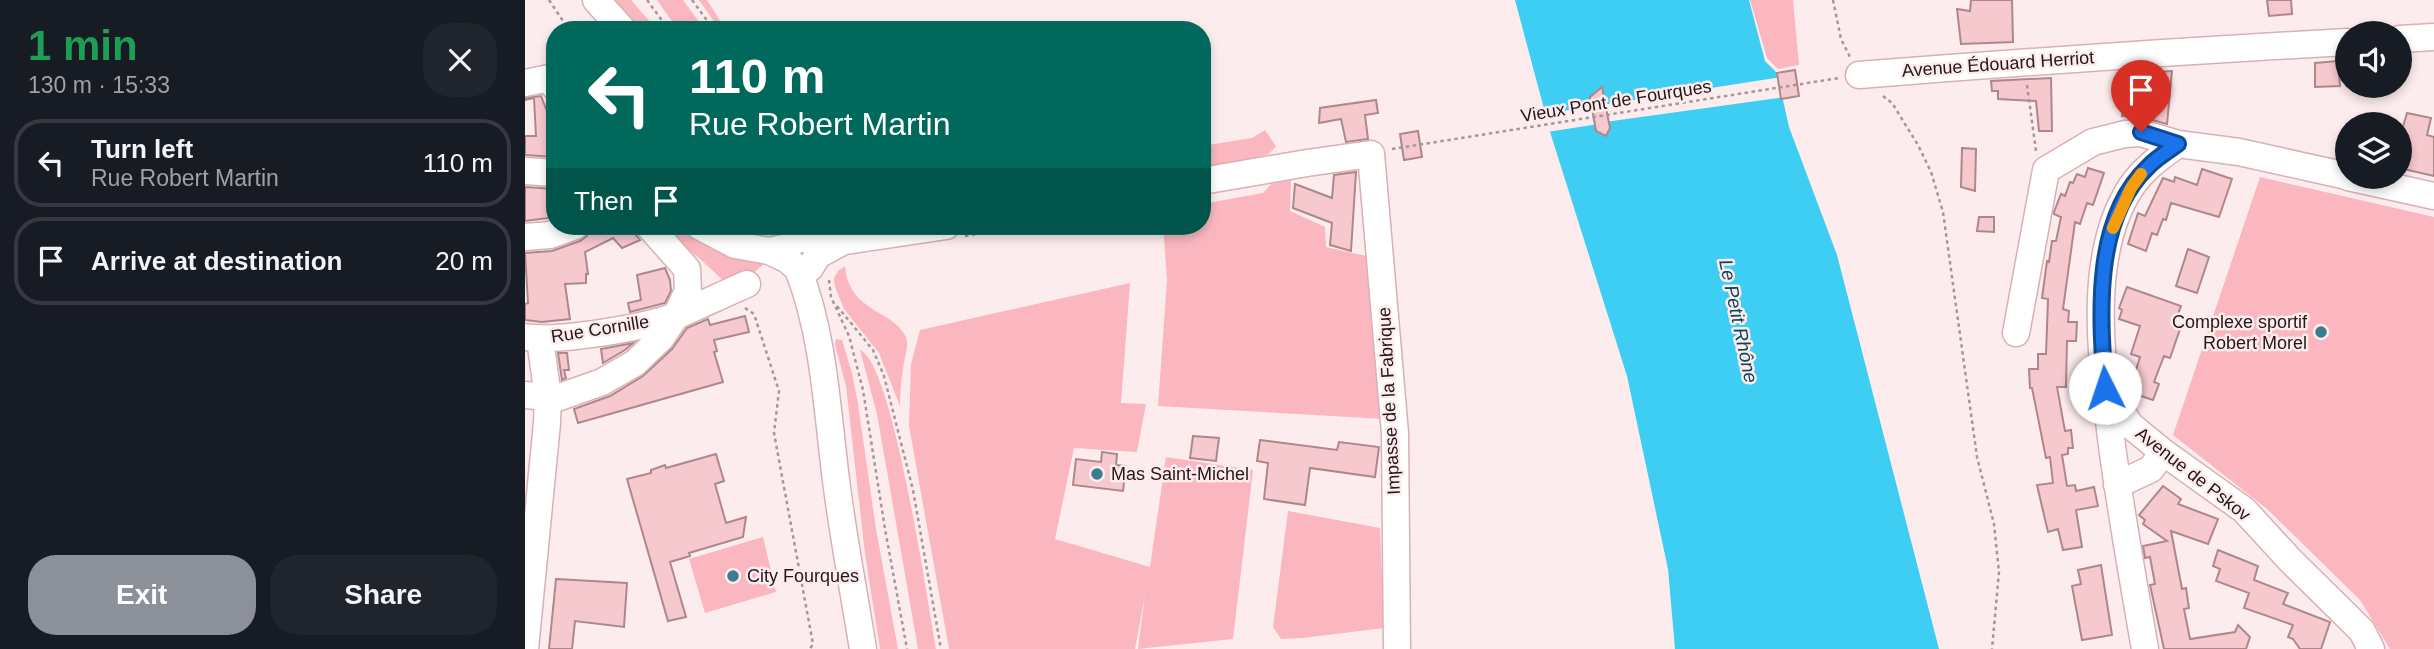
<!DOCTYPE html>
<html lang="en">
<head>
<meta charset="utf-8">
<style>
  body { margin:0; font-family:Arial,sans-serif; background:#20242c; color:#f1f3f6; height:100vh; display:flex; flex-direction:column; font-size:26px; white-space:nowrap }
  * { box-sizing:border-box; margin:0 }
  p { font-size:23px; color:#9ea1a6 }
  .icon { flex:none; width:38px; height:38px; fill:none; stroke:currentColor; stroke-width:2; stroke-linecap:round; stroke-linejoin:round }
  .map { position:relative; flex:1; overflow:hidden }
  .panel { display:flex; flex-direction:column; background:#171b24; width:525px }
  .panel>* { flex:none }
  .top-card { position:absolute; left:21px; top:21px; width:665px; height:214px; border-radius:28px; box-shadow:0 4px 10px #0003; background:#00695c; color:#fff; overflow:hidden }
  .tools { position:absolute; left:1810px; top:21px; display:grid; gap:14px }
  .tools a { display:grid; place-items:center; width:77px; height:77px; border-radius:50%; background:#171b24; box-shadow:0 4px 10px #0003; font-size:35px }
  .pin { position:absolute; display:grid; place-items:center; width:60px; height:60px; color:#fff; margin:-72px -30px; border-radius:50% 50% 50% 0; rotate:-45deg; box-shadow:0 0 7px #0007 }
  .pin .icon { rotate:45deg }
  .me { position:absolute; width:77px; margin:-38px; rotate:356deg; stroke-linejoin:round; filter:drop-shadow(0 0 5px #0008) }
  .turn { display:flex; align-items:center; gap:24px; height:147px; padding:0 28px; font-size:32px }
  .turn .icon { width:91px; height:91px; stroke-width:2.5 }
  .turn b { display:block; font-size:49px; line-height:60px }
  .then { display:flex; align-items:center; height:66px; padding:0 28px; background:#0003; gap:14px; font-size:26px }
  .round { display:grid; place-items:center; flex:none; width:74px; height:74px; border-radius:28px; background:#20242c }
  .headline { display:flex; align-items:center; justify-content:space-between; height:119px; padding:0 28px }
  h1 { font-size:42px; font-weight:700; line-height:52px; color:#1e9e55 }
  .cta { display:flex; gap:14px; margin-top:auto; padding:14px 28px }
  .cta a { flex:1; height:80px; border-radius:28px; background:#8c9099; color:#fff; font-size:28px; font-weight:700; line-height:80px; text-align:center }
  .cta a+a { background:#20242c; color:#f1f3f6 }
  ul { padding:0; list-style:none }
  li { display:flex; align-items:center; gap:21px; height:88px; margin:0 14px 10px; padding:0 14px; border:4px solid #363941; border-radius:28px }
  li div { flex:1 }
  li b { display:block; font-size:26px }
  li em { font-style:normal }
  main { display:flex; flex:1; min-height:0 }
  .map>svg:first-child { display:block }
  .green { fill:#fbb7c0 }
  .water { fill:#3ecdf3; fill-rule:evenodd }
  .pier { fill:#fdecee }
  .building { fill:#f6c9cf; stroke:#ae878c; stroke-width:2 }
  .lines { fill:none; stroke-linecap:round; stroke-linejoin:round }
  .minor-casing { stroke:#d9b0b5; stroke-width:29 }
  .path { stroke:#a69698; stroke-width:2.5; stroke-dasharray:3.5 3.5; stroke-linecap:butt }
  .minor { stroke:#fff; stroke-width:26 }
  .route-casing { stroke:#114b97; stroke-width:18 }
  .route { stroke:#1a73e8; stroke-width:12 }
  .slow { stroke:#f59e0b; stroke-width:12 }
  .poi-dot { fill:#3b7c8f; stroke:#fdecee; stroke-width:2.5 }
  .labels { text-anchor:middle; stroke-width:5; stroke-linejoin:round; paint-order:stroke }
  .street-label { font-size:18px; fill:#251618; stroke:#fdecee }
  .poi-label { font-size:18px; fill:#251618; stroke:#fdecee; text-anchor:start }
  .water-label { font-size:19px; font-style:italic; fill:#094757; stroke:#fdecee }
</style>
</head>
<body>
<main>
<section class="panel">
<div class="headline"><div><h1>1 min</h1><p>130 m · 15:33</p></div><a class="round"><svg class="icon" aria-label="close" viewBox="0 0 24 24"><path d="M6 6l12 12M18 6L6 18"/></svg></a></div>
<ul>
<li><svg class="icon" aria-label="left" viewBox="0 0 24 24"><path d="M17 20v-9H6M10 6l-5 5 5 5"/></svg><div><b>Turn left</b><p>Rue Robert Martin</p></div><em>110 m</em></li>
<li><svg class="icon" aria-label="arrive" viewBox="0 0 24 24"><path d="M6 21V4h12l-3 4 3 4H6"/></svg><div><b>Arrive at destination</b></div><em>20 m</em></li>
</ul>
<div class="cta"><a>Exit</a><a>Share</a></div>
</section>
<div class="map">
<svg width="1909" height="649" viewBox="0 0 1909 649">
  <rect width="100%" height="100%" fill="#fdecee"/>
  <path class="green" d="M 82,0 L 106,0 L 132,30 L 110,30 Z
    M 132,0 L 158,0 L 180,30 L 153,30 Z
    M 174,0 L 182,0 L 201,30 L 195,30 Z
    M 1225,0 L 1268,0 L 1274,65 L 1253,69 L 1242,58 Z
    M 740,130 L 751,146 L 744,154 L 677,172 L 677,146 L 727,138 Z
    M 1735,177 L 1909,217 L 1909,649 L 1865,649 L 1835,600 L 1742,509 L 1648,435 Z
    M 766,179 L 765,211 L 800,227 L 801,247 L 841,256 L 842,263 L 852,274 L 859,419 L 633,406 L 642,280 L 638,226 L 677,226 L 677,204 L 738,193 L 746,184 Z
    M 136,226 L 154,226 L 238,258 L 238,265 L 222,278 L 199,282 C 180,261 157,246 136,226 Z
    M 320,266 C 324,313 368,309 381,337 C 383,342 382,348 381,353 C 377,371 375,388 375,406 L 354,353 L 319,309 L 310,287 L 309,278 L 313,271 Z
    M 605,283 L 596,403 L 621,404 L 612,452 L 549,448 L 530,539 L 625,567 L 641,457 L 728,470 L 708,639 L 613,649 L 620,595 L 610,649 L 424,649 L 384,426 L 386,364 L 395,330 Z
    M 311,339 L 317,340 L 327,373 L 333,404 L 351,529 L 373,649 L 355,649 L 340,554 L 321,386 L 310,345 Z
    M 335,350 C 368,362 403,605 411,649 L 393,649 L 352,414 Z
    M 763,511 L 855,528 L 859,628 L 778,638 L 756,639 L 748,627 Z
    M 238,537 L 251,592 L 180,613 L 164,559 Z"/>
  <path class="water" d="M 990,0 L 1224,0 L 1240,61 L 1252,73 L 1264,127 L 1312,255 L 1414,649 L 1150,649 L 1143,569 L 1102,376 L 1026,135 ZM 1071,91 L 1078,95 L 1085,128 L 1079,135 L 1071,131 L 1065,97 Z"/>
  <path class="pier" d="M 1257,77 L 1260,97 L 1080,122 L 1077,105 Z
    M 1071,106 L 1074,124 L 1022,132 L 1017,114 Z"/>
  <path class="building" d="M 1446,0 L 1487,0 L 1488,42 L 1436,44 L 1432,9 L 1445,11 Z
    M 1742,0 L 1766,0 L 1767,14 L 1744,16 Z
    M 1813,61 L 1815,86 L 1790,87 L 1790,63 Z
    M 1270,70 L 1274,96 L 1256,99 L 1252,73 Z
    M 1647,71 L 1642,124 L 1620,118 L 1597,116 L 1599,93 L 1595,92 L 1597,74 Z
    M 1526,78 L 1527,131 L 1514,131 L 1511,101 L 1473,99 L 1473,91 L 1467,91 L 1466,81 Z
    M 1077,87 L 1085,128 L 1081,136 L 1071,131 L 1065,97 Z
    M 16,96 L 30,132 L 30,157 L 0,155 L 0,136 L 11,136 L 9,98 L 0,100 L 0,98 Z
    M 851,100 L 853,113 L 840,115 L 843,139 L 821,142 L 816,119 L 794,123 L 795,108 Z
    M 1882,113 L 1906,118 L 1902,135 L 1909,137 L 1909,176 L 1874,168 L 1874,129 L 1877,130 Z
    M 893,131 L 897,157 L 879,160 L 875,134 Z
    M 1437,148 L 1451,149 L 1450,191 L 1436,187 Z
    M 1563,168 L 1579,173 L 1568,205 L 1562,203 L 1555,224 L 1550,222 L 1538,309 L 1544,311 L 1543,322 L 1552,322 L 1551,341 L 1542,341 L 1541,387 L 1532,387 L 1540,431 L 1546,430 L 1548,448 L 1543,448 L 1543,454 L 1537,455 L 1542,486 L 1550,485 L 1551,491 L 1569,487 L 1573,506 L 1551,510 L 1557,547 L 1538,550 L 1533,529 L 1523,532 L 1512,485 L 1528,483 L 1525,457 L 1521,458 L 1507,388 L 1505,388 L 1504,369 L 1513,369 L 1513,354 L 1521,354 L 1523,299 L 1517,298 L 1522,261 L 1524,262 L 1527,241 L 1531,241 L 1536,217 L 1529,214 L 1529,212 L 1536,194 L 1540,196 L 1545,182 L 1548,183 L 1552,174 L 1560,177 Z
    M 1677,169 L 1707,179 L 1694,217 L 1646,203 L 1641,220 L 1638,219 L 1632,235 L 1627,233 L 1621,251 L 1603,244 L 1613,213 L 1620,216 L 1638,178 L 1649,182 L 1650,177 L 1672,185 Z
    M 831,172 L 826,251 L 805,245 L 807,223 L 768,208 L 770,184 L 807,198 L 809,175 Z
    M 0,187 L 30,189 L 30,217 L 0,221 Z
    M 1454,217 L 1469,217 L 1469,232 L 1452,231 Z
    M 65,226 L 109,226 L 107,230 L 115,240 L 97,248 L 88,238 L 60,252 L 63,274 L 61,274 L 61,283 L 40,284 L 45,319 L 17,322 L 0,320 L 0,304 L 3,303 L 0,253 L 27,251 L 55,241 L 62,236 Z
    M 1663,249 L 1684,257 L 1672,293 L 1651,286 Z
    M 140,268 L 145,280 L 146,291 L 140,303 L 105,312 L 103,303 L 116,300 L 112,275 Z
    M 1602,287 L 1656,306 L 1648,327 L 1655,329 L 1645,358 L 1639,356 L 1629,382 L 1634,384 L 1628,400 L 1604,392 L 1615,357 L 1606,354 L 1615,326 L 1594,319 L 1597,310 L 1594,308 Z
    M 220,316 L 224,332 L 189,340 L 192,351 L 189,352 L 198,382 L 53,423 L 49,409 L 85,396 L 118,376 L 147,349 L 162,328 L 183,319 L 185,325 Z
    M 108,343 L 100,350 L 78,363 L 76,349 Z
    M 33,353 L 42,353 L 44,370 L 39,370 L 41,378 L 37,380 Z
    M 668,436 L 694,438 L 691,461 L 665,458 Z
    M 735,440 L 812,450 L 814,442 L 854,447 L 850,477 L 785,468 L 780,505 L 739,499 L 743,463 L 732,461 Z
    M 577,452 L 592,454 L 591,465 L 601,466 L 598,491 L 548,485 L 551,459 L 576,462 Z
    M 191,454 L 199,481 L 190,484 L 201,523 L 221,517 L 218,537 L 164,553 L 165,556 L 145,562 L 161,617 L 143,621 L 102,479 L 126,473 L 126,470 L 140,465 L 141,468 Z
    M 1638,486 L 1656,499 L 1653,504 L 1693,519 L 1683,544 L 1646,531 L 1657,589 L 1661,588 L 1664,608 L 1659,609 L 1665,639 L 1710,632 L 1713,625 L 1725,637 L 1721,649 L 1639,649 L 1625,585 L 1630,584 L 1625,557 L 1620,558 L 1618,546 L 1642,541 L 1618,524 L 1620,520 L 1614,515 Z
    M 1693,550 L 1733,566 L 1729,580 L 1763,593 L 1758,604 L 1805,622 L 1796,649 L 1775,649 L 1768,639 L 1763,637 L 1768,625 L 1719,608 L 1724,593 L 1691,581 L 1695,569 L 1688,566 Z
    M 1576,565 L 1587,635 L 1557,640 L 1547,586 L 1556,584 L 1553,570 Z
    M 31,579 L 102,583 L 99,627 L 50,621 L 47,649 L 24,649 Z"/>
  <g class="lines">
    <g class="minor-casing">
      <path id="minor" d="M 71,0 L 98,30
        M 1874,39 L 1909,37
        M 1334,75 C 1497,62 1659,51 1822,42
        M 0,83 L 24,78 L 30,87
        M 0,171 L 30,173
        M 1823,177 L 1909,196
        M 677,181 L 782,163 L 846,154 L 870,433 L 872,649
        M 174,226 L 210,245 L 244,251 L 263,260 L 273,269 L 285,268 L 293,255 L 315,243
        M 0,237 L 25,235 L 50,226
        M 300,244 L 421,226
        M 244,251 L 263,247 L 270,240 L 280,238 L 291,245 L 293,255
        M 273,269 C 299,335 302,410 311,480 C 318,536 329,593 338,649
        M 1491,333 L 1521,170 L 1568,142 L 1600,134 L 1616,133 L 1653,144 L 1714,152 L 1822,176
        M 0,337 C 34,342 120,328 153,315 C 176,305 199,294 222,284
        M 1584,393 L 1605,425 L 1638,452 L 1719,510 L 1765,560 L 1837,631 L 1846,649
        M 0,395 L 32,398 L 77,382 L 110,363 L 136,338 L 151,316 L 163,291 L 162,269 L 124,226
        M 1592,485 L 1626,469 L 1638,452
        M 0,649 L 22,423 L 23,397 L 15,339
        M 1620,649 C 1608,579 1595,509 1586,438 C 1577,361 1561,256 1606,187 C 1618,169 1635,157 1653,144"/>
    </g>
    <path class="path" d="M 24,0 L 44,30
      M 122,0 L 144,30
      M 167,0 L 189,30
      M 1308,0 L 1316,39 L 1325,57
      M 1502,85 L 1511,151
      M 1358,96 L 1367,103 L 1393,145 L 1406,172 L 1418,212 L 1452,457 L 1469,524 L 1474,572 L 1467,649
      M 867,149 L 1314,78
      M 440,236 L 502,226
      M 304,280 L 306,297 L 324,336 L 338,390 L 360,529 L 382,649
      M 312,306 L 348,350 L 359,376 L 388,490 L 416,649
      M 220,308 L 229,314 L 254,391 L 249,433 L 288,644 L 285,649"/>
    <use href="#minor" class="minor"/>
  </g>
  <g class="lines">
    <g class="route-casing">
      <path id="route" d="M 1580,388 C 1575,318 1567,220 1623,167 C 1631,158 1643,151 1653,144 L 1616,132"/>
    </g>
    <use href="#route" class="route"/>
    <path class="slow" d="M 1588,228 L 1606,188 L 1616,174"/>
  </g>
  <g class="poi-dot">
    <circle cx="1796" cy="332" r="7"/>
    <circle cx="572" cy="474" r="7"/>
    <circle cx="208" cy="576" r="7"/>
  </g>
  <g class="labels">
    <g class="street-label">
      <text transform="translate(1473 64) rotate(-4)" y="6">Avenue Édouard Herriot</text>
      <text transform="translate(1091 101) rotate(-9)" y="6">Vieux Pont de Fourques</text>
      <text transform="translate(75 329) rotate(-9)" y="6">Rue Cornille</text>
      <text transform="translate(864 401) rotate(-93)" y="6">Impasse de la Fabrique</text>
      <text transform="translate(1668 474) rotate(38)" y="6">Avenue de Pskov</text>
    </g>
    <g class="poi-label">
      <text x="1782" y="328" text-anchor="end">Complexe sportif<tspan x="1782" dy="21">Robert Morel</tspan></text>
      <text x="586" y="480">Mas Saint-Michel</text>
      <text x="222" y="582">City Fourques</text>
    </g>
    <g class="water-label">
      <text transform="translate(1214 321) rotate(78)" y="7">Le Petit Rhône</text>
    </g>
  </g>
</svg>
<div class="tools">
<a><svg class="icon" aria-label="sound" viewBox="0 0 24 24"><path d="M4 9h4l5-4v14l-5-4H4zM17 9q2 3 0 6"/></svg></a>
<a><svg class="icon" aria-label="layers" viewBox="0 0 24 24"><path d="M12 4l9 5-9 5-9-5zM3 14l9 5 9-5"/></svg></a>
</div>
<div class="pin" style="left:1616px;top:132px;background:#d93025"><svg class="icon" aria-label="arrive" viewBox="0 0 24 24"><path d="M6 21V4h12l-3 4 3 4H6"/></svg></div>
<svg class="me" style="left:1580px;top:388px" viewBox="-20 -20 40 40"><circle r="19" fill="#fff"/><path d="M0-13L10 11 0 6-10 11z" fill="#1a73e8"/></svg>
<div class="top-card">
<div class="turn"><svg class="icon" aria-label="left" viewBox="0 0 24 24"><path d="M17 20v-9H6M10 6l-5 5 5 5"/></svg><div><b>110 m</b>Rue Robert Martin</div></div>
<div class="then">Then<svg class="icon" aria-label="arrive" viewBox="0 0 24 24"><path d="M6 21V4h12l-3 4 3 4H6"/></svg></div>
</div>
</div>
</main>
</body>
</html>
